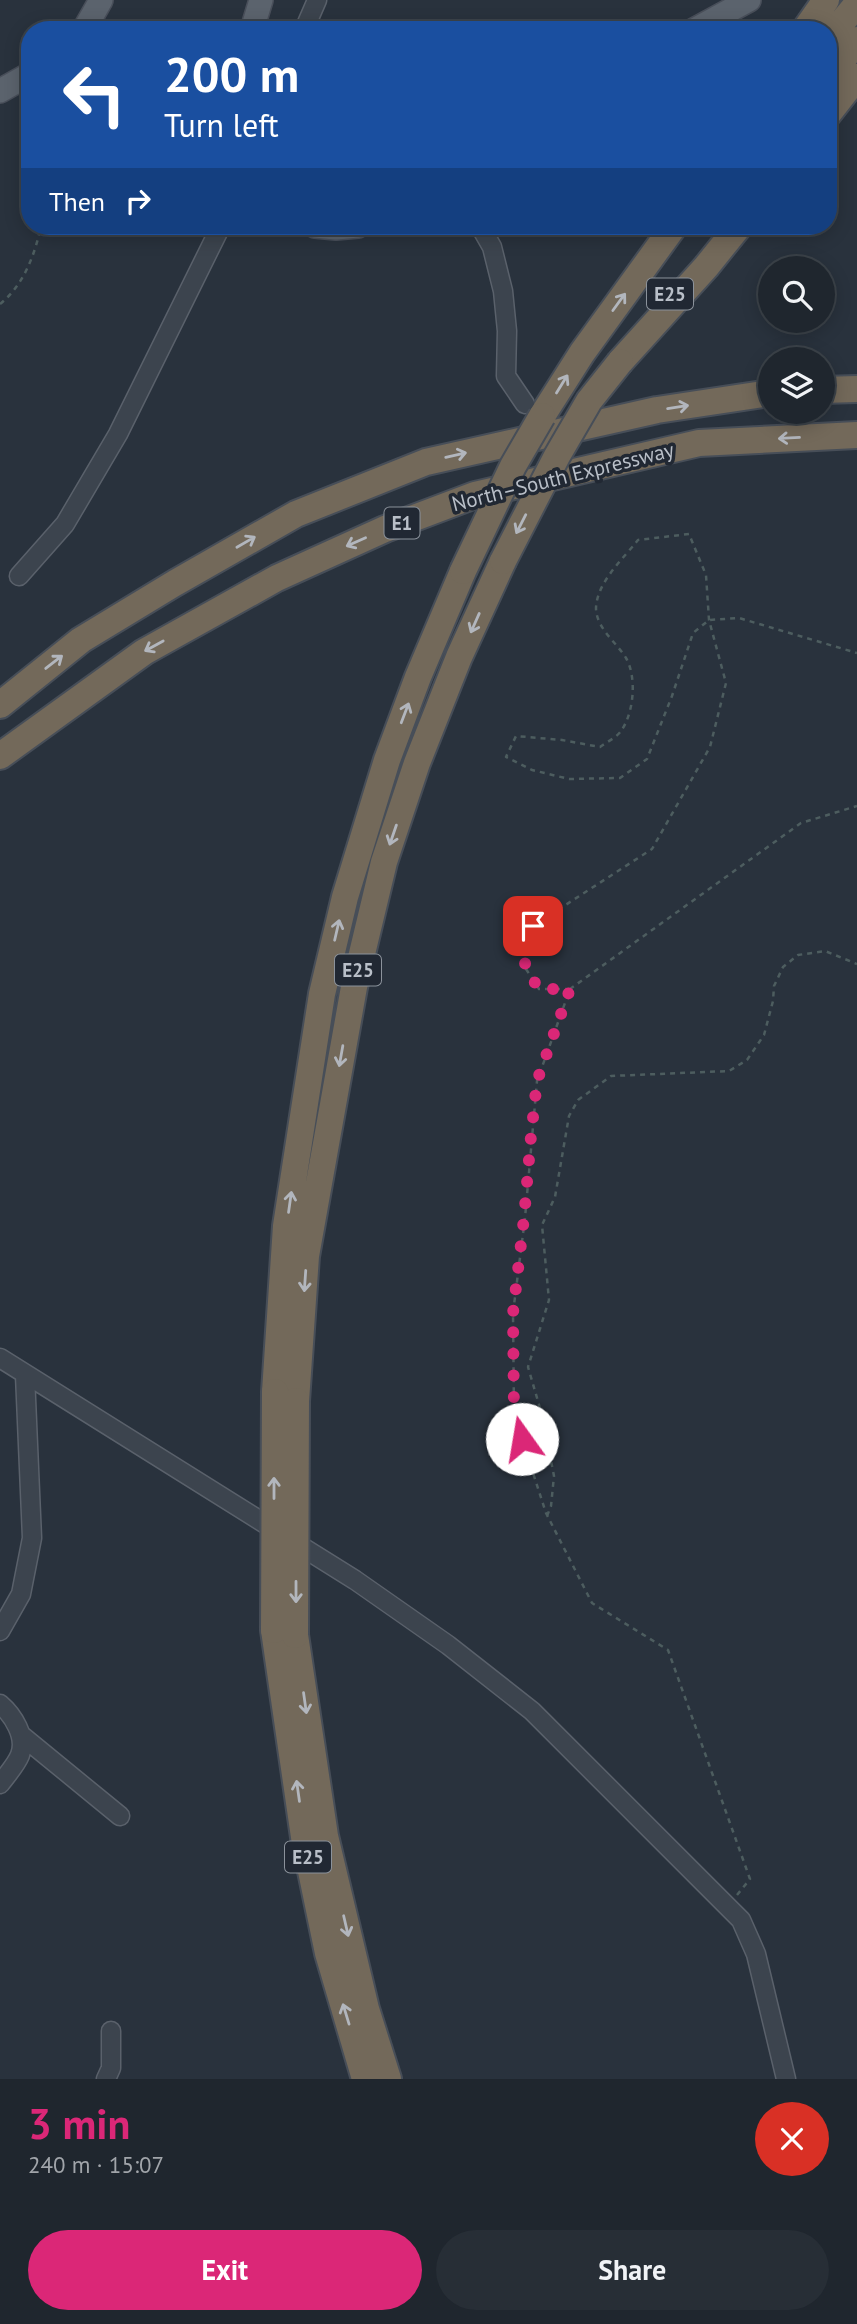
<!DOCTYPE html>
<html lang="en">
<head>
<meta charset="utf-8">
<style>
  body { margin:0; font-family:"PT Sans",sans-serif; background:#272e36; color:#f1f3f6; height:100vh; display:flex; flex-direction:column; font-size:26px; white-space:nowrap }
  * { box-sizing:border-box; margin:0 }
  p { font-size:23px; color:#a1a5aa }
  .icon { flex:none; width:38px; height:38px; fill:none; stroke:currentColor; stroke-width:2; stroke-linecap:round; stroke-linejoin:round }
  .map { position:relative; height:2079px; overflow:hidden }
  .panel { display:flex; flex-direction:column; background:#1f262e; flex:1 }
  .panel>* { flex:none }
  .guide { position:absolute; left:21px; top:21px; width:816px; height:214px; border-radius:28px; box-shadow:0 4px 18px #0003,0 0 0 2px #3c434a; background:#1a4fa0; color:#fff; overflow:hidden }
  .controls { position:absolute; left:758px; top:256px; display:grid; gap:14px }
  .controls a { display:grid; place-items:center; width:77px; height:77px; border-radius:50%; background:#1f262e; box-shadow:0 4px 18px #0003,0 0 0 2px #3c434a; font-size:35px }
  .pin { position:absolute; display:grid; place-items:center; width:60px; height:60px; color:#fff; margin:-30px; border-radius:14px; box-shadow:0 4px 10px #0006 }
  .me { position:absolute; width:77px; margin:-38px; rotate:347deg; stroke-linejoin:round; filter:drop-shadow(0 0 5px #0008) }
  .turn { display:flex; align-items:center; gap:24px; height:147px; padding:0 28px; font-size:32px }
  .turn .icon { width:91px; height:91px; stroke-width:2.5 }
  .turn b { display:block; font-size:49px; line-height:60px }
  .then { display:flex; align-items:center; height:66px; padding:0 28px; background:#0003; gap:14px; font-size:26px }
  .round { display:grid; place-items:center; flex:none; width:74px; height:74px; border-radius:37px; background:#272e36 }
  .head { display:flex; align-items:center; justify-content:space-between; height:119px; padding:0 28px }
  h1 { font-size:42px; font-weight:800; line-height:52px; color:#db2777 }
  .button { display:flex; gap:14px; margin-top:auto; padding:14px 28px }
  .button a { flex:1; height:80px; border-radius:42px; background:#db2777; color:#fff; font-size:28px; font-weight:800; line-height:80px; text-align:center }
  .button a+a { background:#272e36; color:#f1f3f6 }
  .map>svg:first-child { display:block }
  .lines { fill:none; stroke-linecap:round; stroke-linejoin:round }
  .minor-casing { stroke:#5a616b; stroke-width:21 }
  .major-casing { stroke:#494f5a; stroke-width:26 }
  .highway-casing { stroke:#474e58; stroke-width:30 }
  .path { stroke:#4d5d5f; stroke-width:2.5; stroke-dasharray:5 5; stroke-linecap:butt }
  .minor { stroke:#3c444e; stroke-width:18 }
  .major { stroke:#5b636d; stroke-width:23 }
  .highway { stroke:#73695a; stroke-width:26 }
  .highway-bridge-casing { stroke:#474e58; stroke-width:30; stroke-linecap:butt }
  .highway-bridge { stroke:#73695a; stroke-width:26 }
  .oneway { stroke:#b2b6bd }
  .route { stroke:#db2777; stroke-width:12; stroke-dasharray:0 21.6 }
  .labels { text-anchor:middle; stroke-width:7; stroke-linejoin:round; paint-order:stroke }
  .shield { fill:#212833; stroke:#8b929b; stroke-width:2 }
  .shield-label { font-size:19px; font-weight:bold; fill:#b9bfc8 }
  .street-label { font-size:21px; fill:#b9bfc8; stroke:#212833 }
</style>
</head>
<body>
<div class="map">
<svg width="857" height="2079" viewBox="0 0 857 2079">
  <rect width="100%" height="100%" fill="#29323d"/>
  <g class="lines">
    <g class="minor-casing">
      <path id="minor" d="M 304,30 L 317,0
        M 480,226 L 492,247 L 503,291 L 507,331 L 506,376 L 525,404
        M 19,576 L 65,524 L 118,434 L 221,226
        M 0,1358 L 355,1580 L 448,1645 L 532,1711 L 741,1920 L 756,1954 L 786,2079
        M 0,1631 L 21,1594 L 32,1538 L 25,1375
        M 0,1704 C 13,1715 27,1737 20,1755 C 16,1765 6,1776 0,1784
        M 21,1735 L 120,1816
        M 106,2079 L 111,2068 L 111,2031"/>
    </g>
    <g class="major-casing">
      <path id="major" d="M 84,30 L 101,0
        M 252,30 L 261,0
        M 694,30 L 749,0
        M 0,91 L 30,74
        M 315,226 L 336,228 L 358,226"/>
    </g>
    <g class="highway-casing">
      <path id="highway" d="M 805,30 L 826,0
        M 828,39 L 857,4
        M 828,80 L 857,40
        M 828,114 L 857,77
        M 620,362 L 706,267 L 739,226
        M 822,390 L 857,389
        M 542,416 L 582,353 L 674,226
        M 0,705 L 81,640 L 175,583 L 296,514 L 426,462 L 657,410 L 770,393
        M 0,756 L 144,652 L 277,578 L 385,529 L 475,495 L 699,443 L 857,435
        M 275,1392 L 286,1226 L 322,994 L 345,897 L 387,760 L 418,677 L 463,571
        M 296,1401 L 306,1256 L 354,987 L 384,862 L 417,763 L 459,657 L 503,561
        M 274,1630 L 304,1837 L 328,1953 L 365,2079
        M 295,1635 L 325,1836 L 366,2009 L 388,2079"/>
    </g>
    <path class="path" d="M 0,304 C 24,285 35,254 41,226
      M 570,989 L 539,989 L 526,969 L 523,949 L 533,926 L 652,849 L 710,747 L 726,683 L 709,620 L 706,575 L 689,534 L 638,540 C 623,559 597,582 596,608 C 596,628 617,643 626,658 C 637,677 634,713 621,731 C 617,737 607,742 600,747 L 562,740 L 516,736 L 506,757 L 532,770 L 569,779 L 620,778 L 647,759 L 672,696 L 693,633 L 709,620 L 739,618 L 857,653
      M 547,1516 L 551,1506 L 554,1476 L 542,1415 L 528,1367 L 549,1300 L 542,1225 L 555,1197 L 569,1116 L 578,1100 L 611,1076 L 729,1071 L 747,1060 L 764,1035 L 773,1001 L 774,986 L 783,967 L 798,955 L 825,951 L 857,964
      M 737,1895 L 750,1879 L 668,1650 L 592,1603 L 546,1513 L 514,1414 L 513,1313 L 525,1218 L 537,1081 L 570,989 L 801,823 L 857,806"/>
    <use href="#minor" class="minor"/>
    <use href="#major" class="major"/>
    <use href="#highway" class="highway"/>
    <g class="highway-bridge-casing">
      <path id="highway-bridge" d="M 503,561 L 557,456 L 589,401 L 620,362
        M 463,571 L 513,466 L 542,416
        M 274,1630 L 275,1392
        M 295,1635 L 296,1401"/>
    </g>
    <use href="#highway-bridge" class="highway-bridge"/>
  </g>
  <defs><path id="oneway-shaft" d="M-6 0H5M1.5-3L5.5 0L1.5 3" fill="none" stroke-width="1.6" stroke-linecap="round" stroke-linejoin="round" transform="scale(1.75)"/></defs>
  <g class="oneway">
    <use href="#oneway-shaft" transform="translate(619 302) rotate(-54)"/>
    <use href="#oneway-shaft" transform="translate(562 384) rotate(-58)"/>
    <use href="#oneway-shaft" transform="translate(678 407) rotate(-9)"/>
    <use href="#oneway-shaft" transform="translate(789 438) rotate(177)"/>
    <use href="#oneway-shaft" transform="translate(456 455) rotate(-13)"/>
    <use href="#oneway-shaft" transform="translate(521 524) rotate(117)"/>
    <use href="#oneway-shaft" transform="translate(246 542) rotate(-30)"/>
    <use href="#oneway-shaft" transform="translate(356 542) rotate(156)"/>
    <use href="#oneway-shaft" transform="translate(475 623) rotate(114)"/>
    <use href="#oneway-shaft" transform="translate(154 646) rotate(151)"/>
    <use href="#oneway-shaft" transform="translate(54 662) rotate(-38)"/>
    <use href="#oneway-shaft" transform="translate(405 713) rotate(-69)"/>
    <use href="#oneway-shaft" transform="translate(393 835) rotate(109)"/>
    <use href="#oneway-shaft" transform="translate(337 930) rotate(-77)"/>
    <use href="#oneway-shaft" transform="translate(341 1056) rotate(100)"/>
    <use href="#oneway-shaft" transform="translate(290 1202) rotate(-82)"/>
    <use href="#oneway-shaft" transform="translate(305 1281) rotate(94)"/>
    <use href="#oneway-shaft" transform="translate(274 1488) rotate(-90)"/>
    <use href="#oneway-shaft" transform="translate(296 1592) rotate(90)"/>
    <use href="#oneway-shaft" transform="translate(305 1703) rotate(82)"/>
    <use href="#oneway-shaft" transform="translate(298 1791) rotate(-98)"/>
    <use href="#oneway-shaft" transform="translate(346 1926) rotate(77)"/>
    <use href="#oneway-shaft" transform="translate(346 2014) rotate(-107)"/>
  </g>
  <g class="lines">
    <path class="route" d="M 522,1439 L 514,1414 L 513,1313 L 524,1218 L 531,1136 L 537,1081 L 570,989 L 539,989 C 521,961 519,956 533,926"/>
  </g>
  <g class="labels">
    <g class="shield">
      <rect x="647" y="278.5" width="46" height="31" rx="5"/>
      <rect x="384.5" y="507.5" width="35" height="31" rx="5"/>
      <rect x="335" y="954.5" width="46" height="31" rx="5"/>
      <rect x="285" y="1841.5" width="46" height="31" rx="5"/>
    </g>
    <g class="shield-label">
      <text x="670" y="301">E25</text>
      <text x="402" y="530">E1</text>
      <text x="358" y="977">E25</text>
      <text x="308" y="1864">E25</text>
    </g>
    <g class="street-label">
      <text transform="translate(563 477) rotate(-14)" y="7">North–South Expressway</text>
    </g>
  </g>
</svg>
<div class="controls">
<a><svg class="icon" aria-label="search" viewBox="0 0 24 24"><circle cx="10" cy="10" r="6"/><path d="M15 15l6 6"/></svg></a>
<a><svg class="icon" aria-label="layers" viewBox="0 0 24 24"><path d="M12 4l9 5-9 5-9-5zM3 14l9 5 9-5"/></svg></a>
</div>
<div class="pin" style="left:533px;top:926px;background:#d93025"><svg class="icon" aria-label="arrive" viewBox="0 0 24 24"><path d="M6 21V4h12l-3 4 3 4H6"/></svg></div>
<svg class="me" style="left:522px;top:1439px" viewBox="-20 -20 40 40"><circle r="19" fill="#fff"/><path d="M0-13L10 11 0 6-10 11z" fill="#db2777"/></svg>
<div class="guide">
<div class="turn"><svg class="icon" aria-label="left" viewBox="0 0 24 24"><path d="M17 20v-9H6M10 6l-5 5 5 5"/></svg><div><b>200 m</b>Turn left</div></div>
<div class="then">Then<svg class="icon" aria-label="right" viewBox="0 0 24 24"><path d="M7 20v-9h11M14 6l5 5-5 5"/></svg></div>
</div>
</div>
<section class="panel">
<div class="head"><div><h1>3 min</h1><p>240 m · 15:07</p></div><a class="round" style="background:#d93025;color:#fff"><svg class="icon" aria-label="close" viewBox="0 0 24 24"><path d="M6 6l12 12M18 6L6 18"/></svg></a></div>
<div class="button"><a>Exit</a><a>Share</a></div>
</section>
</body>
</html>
